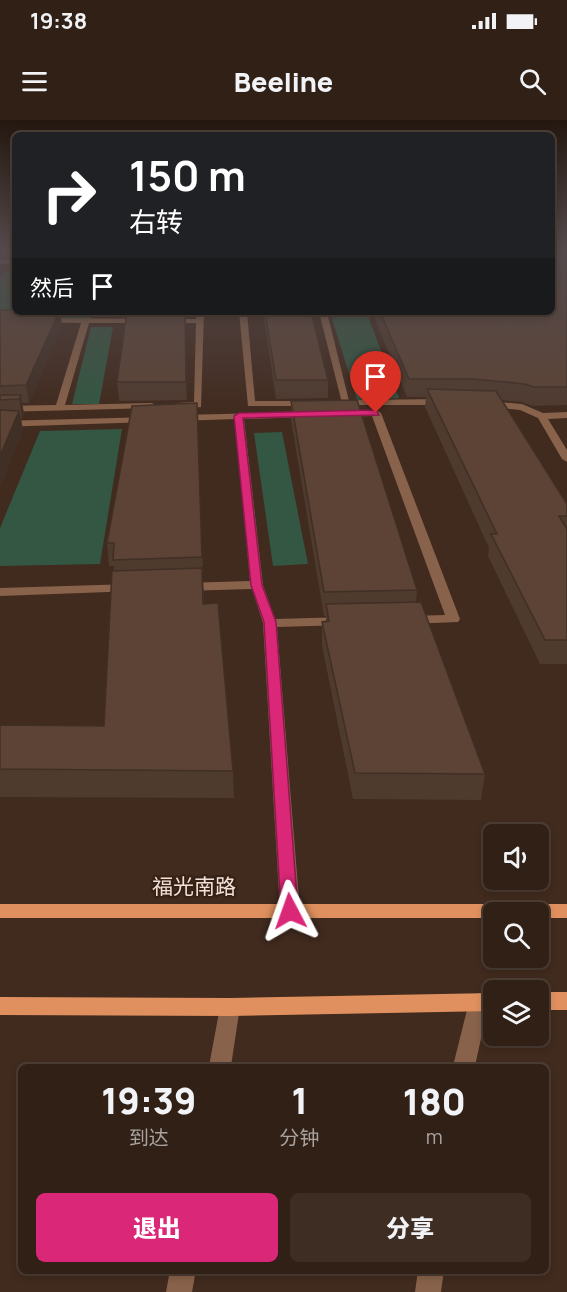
<!DOCTYPE html>
<html lang="zh">
<head>
<meta charset="utf-8">
<style>
  body { margin:0; font-family:Manrope,"Noto Sans SC",sans-serif; background:#3d2d23; color:#f1f3f6; height:100vh; display:flex; flex-direction:column; font-size:22px; white-space:nowrap }
  * { box-sizing:border-box; margin:0 }
  p { font-size:20px; color:#a8a3a1 }
  .icon { flex:none; width:33px; height:33px; fill:none; stroke:currentColor; stroke-width:2; stroke-linecap:round; stroke-linejoin:round }
  .map { position:relative; flex:1; overflow:hidden }
  .sheet { position:absolute; left:18px; top:944px; width:531px; height:210px; display:flex; flex-direction:column; background:#312016; border-radius:9px; box-shadow:0 3px 9px #0003,0 0 0 2px #4c3e35 }
  .sheet>* { flex:none }
  .guide { position:absolute; left:12px; top:12px; width:543px; height:183px; border-radius:9px; box-shadow:0 3px 9px #0003,0 0 0 2px #4c3e35; background:#202124; color:#fff; overflow:hidden }
  .controls { position:absolute; left:483px; top:704px; display:grid; gap:12px }
  .controls a { display:grid; place-items:center; width:66px; height:66px; border-radius:9px; background:#312016; box-shadow:0 3px 9px #0003,0 0 0 2px #4c3e35; font-size:30px }
  .pin { position:absolute; display:grid; place-items:center; width:51px; height:51px; color:#fff; margin:-62px -26px; border-radius:50% 50% 50% 0; rotate:-45deg; box-shadow:0 0 6px #0007 }
  .pin .icon { rotate:45deg }
  .me { position:absolute; width:66px; margin:-33px; rotate:356deg; stroke-linejoin:round; filter:drop-shadow(0 0 4px #0008) }
  .turn { display:flex; align-items:center; gap:21px; height:126px; padding:0 18px; font-size:27px }
  .turn .icon { width:78px; height:78px; stroke-width:2.5 }
  .turn b { display:block; font-size:42px; line-height:51px }
  .then { display:flex; align-items:center; height:57px; padding:0 18px; background:#0003; gap:12px; font-size:22px }
  .eta { display:flex; justify-content:space-evenly; align-items:center; height:102px; text-align:center }
  .eta b { font-size:36px; font-weight:800; line-height:42px }
  .button { display:flex; gap:12px; margin-top:auto; padding:12px 18px }
  .button a { flex:1; height:69px; border-radius:9px; background:#db2777; color:#fff; font-size:24px; font-weight:800; line-height:69px; text-align:center }
  .button a+a { background:#3d2d23; color:#f1f3f6 }
  .status { display:flex; justify-content:space-between; align-items:center; height:42px; padding:0 30px; background:#312016; direction:ltr }
  .status svg { height:16px; fill:currentColor }
  header { display:flex; justify-content:space-between; align-items:center; height:78px; padding:0 18px; background:#312016; font-size:27px; font-weight:800 }
  .map>svg:first-child { display:block }
  .green { fill:#335742 }
  .lines { fill:none; stroke-linecap:round; stroke-linejoin:round }
  .service { fill:#88624a; fill-rule:evenodd }
  .primary { fill:#df905e; fill-rule:evenodd }
  .wall { fill:#4f3a2e }
  .shaded-wall { fill:#402f25 }
  .building { fill:#5c4335; stroke:#402f25; stroke-width:1.5 }
  .route { fill:#db2777; stroke:#8e194d; stroke-width:1.5 }
  .labels { text-anchor:middle; stroke-width:4.5; stroke-linejoin:round; paint-order:stroke }
  .near-street-label { font-size:21px; fill:#f1e1d9; stroke:#372114 }
</style>
</head>
<body>
<div class="status"><b>19:38</b><svg viewBox="0 0 49 12"><path d="M0 12V9h3v3zM5 12V6h3v6zM10 12V3h3v9zM15 12V0h3v12zM26 1h20v11H26zM47 4h2v5h-2z"/></svg></div>
<header><svg class="icon" aria-label="menu" viewBox="0 0 24 24"><path d="M4 6h16M4 12h16M4 18h16"/></svg>Beeline<svg class="icon" aria-label="search" viewBox="0 0 24 24"><circle cx="10" cy="10" r="6"/><path d="M15 15l6 6"/></svg></header>
<div class="map">
<svg width="567" height="1172" viewBox="0 0 567 1172">
  <rect width="100%" height="100%" fill="#412a1e"/>
  <path class="green" d="M 15,144 L 15,192 L 92,192 L 90,201 L 0,195 L 0,156 Z
    M 330,192 L 374,192 L 369,199 L 399,278 L 357,280 Z
    M 91,207 L 113,207 L 99,284 L 72,284 Z
    M 122,309 L 100,444 L 0,446 L 0,408 L 40,311 Z
    M 282,312 L 308,444 L 273,446 L 254,313 Z"/>
  <g class="lines">
    <path class="service" d="M 0,140 L 15,140 L 15,144 L 0,144 Z
      M 196,192 L 204,192 L 201,287 L 178,289 L 173,286 L 178,283 L 194,282 L 196,203 L 89,203 L 65,285 L 151,283 L 154,284 L 154,288 L 0,292 L 0,286 L 56,285 L 81,203 L 0,202 L 0,198 L 196,199 Z
      M 239,192 L 247,192 L 255,281 L 311,281 L 314,282 L 314,286 L 248,286 Z
      M 319,192 L 327,192 L 350,285 L 342,283 Z
      M 359,280 L 443,279 L 448,282 L 443,285 L 356,285 L 356,281 Z
      M 485,281 L 522,284 L 543,293 L 567,292 L 567,298 L 548,299 L 567,330 L 567,342 L 562,339 L 538,298 L 520,290 L 482,286 L 480,284 Z
      M 376,290 L 381,293 L 460,499 L 458,502 L 409,504 L 402,500 L 409,496 L 445,495 L 372,296 L 344,297 L 339,294 L 344,291 Z
      M 314,292 L 314,296 L 311,297 L 244,299 L 263,465 L 275,499 L 346,497 L 353,501 L 346,505 L 277,507 L 300,791 L 297,796 L 290,798 L 283,796 L 280,791 L 263,503 L 252,469 L 183,471 L 177,467 L 183,463 L 250,461 L 235,299 L 179,301 L 174,298 L 179,295 Z
      M 152,297 L 154,299 L 149,302 L 0,307 L 0,301 Z
      M 132,464 L 136,465 L 136,471 L 0,476 L 0,468 Z
      M 479,873 L 486,876 L 489,882 L 475,946 L 453,946 L 469,882 L 472,876 Z
      M 230,878 L 237,881 L 240,887 L 231,946 L 209,946 L 220,887 L 223,881 Z
      M 170,1150 L 196,1150 L 192,1172 L 166,1172 Z
      M 418,1150 L 444,1150 L 441,1172 L 415,1172 Z"/>
    <path class="primary" d="M 0,784 L 567,784 L 567,798 L 538,798 L 538,792 L 494,792 L 494,798 L 0,798 Z
      M 538,872 L 567,872 L 567,890 L 538,890 Z
      M 494,873 L 494,891 L 230,896 L 0,895 L 0,877 L 230,878 Z"/>
  </g>
  <path class="wall" d="M 552,131 L 567,131 L 567,285 L 532,286 L 522,282 L 501,280 L 567,384 L 567,544 L 540,544 L 488,436 L 489,428 L 425,287 L 426,277 L 407,277 L 372,192 L 552,192 Z
    M 0,190 L 15,192 L 60,192 L 62,206 L 29,283 L 22,283 L 24,294 L 22,298 L 21,298 L 23,310 L 0,367 Z
    M 115,192 L 185,192 L 187,280 L 119,281 L 117,262 L 126,196 L 116,196 Z
    M 263,192 L 311,192 L 328,260 L 328,278 L 276,279 Z
    M 291,281 L 417,470 L 416,482 L 485,654 L 481,680 L 353,679 L 322,526 L 322,502 L 326,502 L 326,496 L 324,496 L 291,300 Z
    M 197,283 L 204,484 L 233,651 L 234,678 L 0,677 L 0,605 L 104,606 L 114,451 L 114,446 L 109,446 L 107,423 Z"/>
  <path class="shaded-wall" d="M 59,192 L 60,192 L 62,206 L 29,283 L 26,265 Z
    M 185,192 L 186,205 L 187,280 L 186,262 Z
    M 21,275 L 24,294 L 22,298 L 19,279 Z
    M 19,291 L 23,310 L 0,367 L 0,336 Z"/>
  <path class="building" d="M 552,131 L 559,131 L 567,137 L 567,267 L 534,267 L 525,264 L 474,259 L 409,259 L 380,192 L 552,192 Z
    M 0,190 L 15,190 L 15,192 L 59,192 L 26,265 L 0,266 Z
    M 127,192 L 185,192 L 186,262 L 117,262 Z
    M 265,192 L 311,192 L 328,260 L 276,260 Z
    M 427,269 L 496,271 L 567,384 L 567,396 L 559,396 L 567,409 L 567,520 L 545,520 L 491,414 L 497,414 Z
    M 0,275 L 21,275 L 19,279 L 0,280 Z
    M 357,280 L 417,470 L 324,472 L 291,281 Z
    M 197,283 L 202,437 L 113,440 L 114,423 L 107,423 L 132,286 Z
    M 0,290 L 19,291 L 0,336 Z
    M 202,448 L 203,484 L 218,483 L 233,651 L 0,649 L 0,605 L 104,606 L 112,451 Z
    M 421,482 L 485,654 L 355,653 L 322,502 L 329,501 L 326,484 Z"/>
  <linearGradient id="sky" x2="0" y2="1"><stop stop-color="#241710"/><stop offset="0.44" stop-color="#544a4c"/><stop offset="1" stop-color="#544a4c" stop-opacity="0"/></linearGradient>
  <rect width="567" height="295" fill="url(#sky)"/>
  <path class="route" d="M 376,290 L 379,295 L 243,298 L 262,465 L 276,502 L 298,791 L 296,796 L 283,796 L 281,791 L 264,502 L 251,465 L 234,296 L 239,293 Z"/>
  <g class="labels">
    <g class="near-street-label">
      <text x="194" y="774">福光南路</text>
    </g>
  </g>
</svg>
<div class="controls">
<a><svg class="icon" aria-label="sound" viewBox="0 0 24 24"><path d="M4 9h4l5-4v14l-5-4H4zM17 9q2 3 0 6"/></svg></a>
<a><svg class="icon" aria-label="search" viewBox="0 0 24 24"><circle cx="10" cy="10" r="6"/><path d="M15 15l6 6"/></svg></a>
<a><svg class="icon" aria-label="layers" viewBox="0 0 24 24"><path d="M12 4l9 5-9 5-9-5zM3 14l9 5 9-5"/></svg></a>
</div>
<div class="pin" style="left:376px;top:293px;background:#d93025"><svg class="icon" aria-label="arrive" viewBox="0 0 24 24"><path d="M6 21V4h12l-3 4 3 4H6"/></svg></div>
<svg class="me" style="left:290px;top:791px" viewBox="-20 -20 40 40"><path d="M0-17L14 15 0 8-14 15z" fill="#db2777" stroke="#fff" stroke-width="4"/></svg>
<div class="guide">
<div class="turn"><svg class="icon" aria-label="right" viewBox="0 0 24 24"><path d="M7 20v-9h11M14 6l5 5-5 5"/></svg><div><b>150 m</b>右转</div></div>
<div class="then">然后<svg class="icon" aria-label="arrive" viewBox="0 0 24 24"><path d="M6 21V4h12l-3 4 3 4H6"/></svg></div>
</div>
<section class="sheet">
<div class="eta">
<div><b>19:39</b><p>到达</p></div>
<div><b>1</b><p>分钟</p></div>
<div><b>180</b><p>m</p></div>
</div>
<div class="button"><a>退出</a><a>分享</a></div>
</section>
</div>
</body>
</html>
